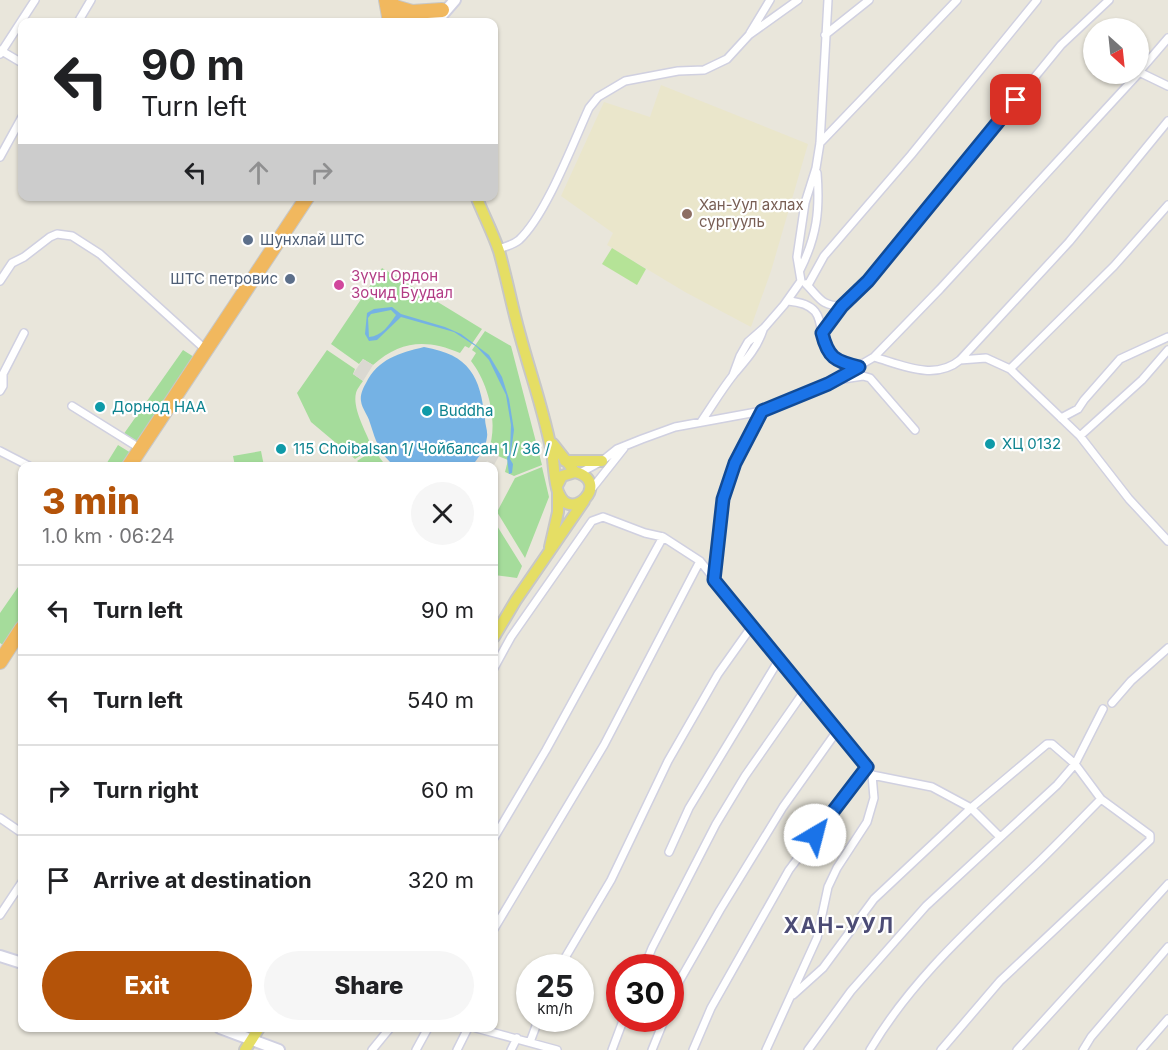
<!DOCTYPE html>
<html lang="en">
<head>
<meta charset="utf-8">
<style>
  body { margin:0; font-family:Inter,sans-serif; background:#f6f6f6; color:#202124; height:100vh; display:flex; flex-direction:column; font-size:22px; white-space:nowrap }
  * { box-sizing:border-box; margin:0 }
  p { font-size:20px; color:#757577 }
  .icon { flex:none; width:33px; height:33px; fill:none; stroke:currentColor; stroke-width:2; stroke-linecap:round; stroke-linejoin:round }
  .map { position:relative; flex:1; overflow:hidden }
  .drawer { position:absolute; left:18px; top:462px; width:480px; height:570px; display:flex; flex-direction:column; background:#fff; border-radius:12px; box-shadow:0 2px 4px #0004 }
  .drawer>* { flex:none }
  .banner { position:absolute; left:18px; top:18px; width:480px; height:183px; border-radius:12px; box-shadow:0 2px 4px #0004; background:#fff; color:#202124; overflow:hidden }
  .needle { width:39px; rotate:153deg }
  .buttons { position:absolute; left:1083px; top:18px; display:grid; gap:12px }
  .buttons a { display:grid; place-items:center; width:66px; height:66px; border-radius:50%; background:#fff; box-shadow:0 2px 4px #0004; font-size:30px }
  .speed { position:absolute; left:516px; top:954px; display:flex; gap:12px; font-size:30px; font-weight:700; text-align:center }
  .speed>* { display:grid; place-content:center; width:78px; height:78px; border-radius:50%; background:#fff; box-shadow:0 2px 4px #0004; line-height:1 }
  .speed small { font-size:15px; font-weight:400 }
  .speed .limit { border:9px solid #d22; background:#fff; color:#111 }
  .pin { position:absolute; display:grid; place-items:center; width:51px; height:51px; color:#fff; margin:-26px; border-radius:12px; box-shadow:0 3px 9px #0006 }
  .me { position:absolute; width:66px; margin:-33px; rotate:37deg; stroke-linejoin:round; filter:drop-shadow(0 0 4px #0008) }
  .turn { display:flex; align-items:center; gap:21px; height:126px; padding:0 24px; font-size:27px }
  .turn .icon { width:78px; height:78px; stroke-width:2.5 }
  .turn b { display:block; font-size:42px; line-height:51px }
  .lanes { display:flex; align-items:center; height:57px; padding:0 24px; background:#0003; justify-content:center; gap:30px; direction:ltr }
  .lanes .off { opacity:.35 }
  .round { display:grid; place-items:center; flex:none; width:63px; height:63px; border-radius:32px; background:#f6f6f6 }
  .overview { display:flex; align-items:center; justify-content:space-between; height:102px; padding:0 24px }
  h1 { font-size:36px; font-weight:800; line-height:45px; color:#b45309 }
  .action { display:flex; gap:12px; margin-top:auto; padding:12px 24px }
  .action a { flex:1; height:69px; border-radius:36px; background:#b45309; color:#fff; font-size:24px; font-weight:800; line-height:69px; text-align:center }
  .action a+a { background:#f6f6f6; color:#202124 }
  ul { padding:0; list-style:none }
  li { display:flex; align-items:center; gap:18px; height:90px; padding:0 24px; border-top:2px solid #e0e0e0 }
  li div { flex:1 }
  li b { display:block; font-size:22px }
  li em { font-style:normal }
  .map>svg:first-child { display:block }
  .education { fill:#eae6cb }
  .green { fill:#a5dc9b }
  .pitch { fill:#b5e397 }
  .plaza { fill:#dad8d1 }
  .water { fill:#75b2e4; fill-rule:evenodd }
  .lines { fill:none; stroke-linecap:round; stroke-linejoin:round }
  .street-casing { stroke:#d0d0e0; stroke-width:10 }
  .secondary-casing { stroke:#d0d0e0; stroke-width:14 }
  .primary-casing { stroke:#c7c7c7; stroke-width:14 }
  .highway-casing { stroke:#c7c7c7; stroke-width:16 }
  .street { stroke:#fff; stroke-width:7 }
  .secondary { stroke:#fff; stroke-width:10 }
  .primary { stroke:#e5de64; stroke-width:10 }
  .highway { stroke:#f1b85e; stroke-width:14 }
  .route-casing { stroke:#114b97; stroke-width:15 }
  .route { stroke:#1a73e8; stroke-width:10 }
  .education-dot { fill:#8d6e63; stroke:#fff; stroke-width:2 }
  .service-dot { fill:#5c6f8a; stroke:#fff; stroke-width:2 }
  .hotel-dot { fill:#d1479c; stroke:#fff; stroke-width:2 }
  .culture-dot { fill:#0f9aa8; stroke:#fff; stroke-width:2 }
  .labels { text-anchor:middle; stroke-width:4.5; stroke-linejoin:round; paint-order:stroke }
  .education-label { font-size:15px; fill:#785e54; stroke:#fff; text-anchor:start }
  .service-label { font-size:15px; fill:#4e5e75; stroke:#fff; text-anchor:start }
  .hotel-label { font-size:15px; fill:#b23c85; stroke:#fff; text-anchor:start }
  .culture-label { font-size:15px; fill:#0d838f; stroke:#fff; text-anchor:start }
  .district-label { font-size:21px; font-weight:bold; letter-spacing:1.5px; fill:#4c4c75; stroke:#fff }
</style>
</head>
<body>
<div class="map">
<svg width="1168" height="1050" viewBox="0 0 1168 1050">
  <rect width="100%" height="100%" fill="#e9e6db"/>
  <path class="education" d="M 661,85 L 808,144 L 771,271 L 751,327 L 685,292 L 607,245 L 613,233 L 561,196 L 604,102 L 650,117 Z"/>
  <path class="green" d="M 382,268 L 482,329 L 469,348 L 465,346 L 460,353 C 427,339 401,340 373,365 L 363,359 L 359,364 L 331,344 Z
    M 485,331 L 511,346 L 542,465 L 514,476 L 505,472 L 508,460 L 488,452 C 499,424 489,384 471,361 L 476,353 L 472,350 Z
    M 183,350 L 194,357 L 137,444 L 123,435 Z
    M 327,350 L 355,369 L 353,374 L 363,381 C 361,384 357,389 356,393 C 352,409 367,433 372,448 L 355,459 L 311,422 L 297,393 Z
    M 118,445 L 131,453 L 122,466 L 105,466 Z
    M 374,450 L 386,466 L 363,466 L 357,461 Z
    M 261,451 L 264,466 L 235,466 L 233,456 Z
    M 542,467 L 549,497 L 525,558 L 497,512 L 515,478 Z
    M 494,521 L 522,566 L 517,578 L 494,575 Z
    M 18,587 L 22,589 L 22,616 L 3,645 L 0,643 L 0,613 Z"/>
  <path class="pitch" d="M 612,248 L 646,269 L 637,285 L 602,264 Z"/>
  <path class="plaza" d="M 363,359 L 373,365 L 363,381 L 353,374 Z
    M 483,450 L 499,456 L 494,465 L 487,461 L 484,466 L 472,466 Z"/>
  <path class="water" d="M 392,307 L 401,314 L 445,327 L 461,334 L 489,355 L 502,377 L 509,399 L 514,430 L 510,459 L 513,464 L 512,473 L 509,474 L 507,458 L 510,451 L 511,425 L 506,395 L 489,360 L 477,347 L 454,332 L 401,317 L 377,340 L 369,341 L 365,334 L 367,313 L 374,309 ZM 391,310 L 396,315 C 389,325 382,336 369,337 L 368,318 L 371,314 Z
    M 424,347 C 470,355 480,376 485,419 C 485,425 488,431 487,437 C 486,448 478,458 472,466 L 395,466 C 379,454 376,441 370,423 C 368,415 362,409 361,401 C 360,395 363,388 366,383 C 378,359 399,353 424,347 Z"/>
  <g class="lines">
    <g class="street-casing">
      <path id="street" d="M 78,22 L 91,0
        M 750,33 L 770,0
        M 825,35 L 869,0
        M 0,50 L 22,63
        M 0,54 L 35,0
        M 1139,72 L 1168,86
        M 1138,73 L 1168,38
        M 820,143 L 957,0
        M 0,157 L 22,117
        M 498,249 C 505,247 513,245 519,240 C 546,215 573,143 589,108 L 598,97 L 625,81 L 678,71 L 704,70 L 727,59 L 749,35 L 798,0
        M 800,270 C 817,236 820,210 817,173
        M 0,281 L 12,263 L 24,257 L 50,237 L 57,234 L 72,236 L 100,254 L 206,350
        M 806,284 C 820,298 821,306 842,306
        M 808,285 L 824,256 L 911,155 L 1037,0
        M 788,301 C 837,305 810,339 833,358 C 840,363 851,365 859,367
        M 822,333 L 842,306 L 868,281 L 1061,45 L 1109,0
        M 874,357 C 902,365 935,381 960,360 L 1069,242 L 1168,121
        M 960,360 L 986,358 L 1010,369 L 1114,266 L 1168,205
        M 1010,369 L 1080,436 L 1129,499 L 1168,541
        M 733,375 L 740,356 L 748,342 L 764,328 L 784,305 L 801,281 L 797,257 L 805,203 L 816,168 L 820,143 L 828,0
        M 843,379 L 863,376 L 870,378 L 915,430
        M 0,391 L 3,386 L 3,374 L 24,333
        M 72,406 L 141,449
        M 1061,418 L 1078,409 L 1084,400 L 1120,359 L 1168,337
        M 701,422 C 712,406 722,389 734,374 C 746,360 757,348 763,330
        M 1080,436 L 1142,380 L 1168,350
        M 0,451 L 29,466
        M 580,473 L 602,461 L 617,449 L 642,439 L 675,427 L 762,411 L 828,384 L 874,357 L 940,289 L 1138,74
        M 590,491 L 624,448
        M 715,579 L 723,499 L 735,463 L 762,411
        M 494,668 L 511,637 L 592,521 L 603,517 L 645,533 L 663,537 L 700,561 L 866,767 L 872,775 L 874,798 L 867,822 L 837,868 L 828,887 L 817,938 L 766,1050
        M 1112,703 L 1131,681 L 1168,648
        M 872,775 L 932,787 L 971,808 L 1000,837
        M 0,818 L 22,833
        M 494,838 L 546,750 L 663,537
        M 669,852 L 689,808 L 780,658
        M 0,915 L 22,882
        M 494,929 L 604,745 L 700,561
        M 559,968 L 611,880 L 668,761 L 718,674 L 752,626
        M 644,968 L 652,948 L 716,824 L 745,776 L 805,690
        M 793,995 L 823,968 L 874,899 L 971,808 L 1047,744 L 1052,744 L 1075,764 L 1101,799 L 1150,835 L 1150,840 L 1000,981 L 941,1050
        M 670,1004 L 680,980 L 720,910 L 783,807 L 837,731
        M 476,1028 L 557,1050
        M 530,1042 L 539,1018
        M 372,1050 L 390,1028
        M 416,1050 L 428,1028
        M 457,1050 L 468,1028
        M 511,1050 L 517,1038
        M 612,1050 L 624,1018
        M 652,1050 L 665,1018
        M 693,1050 L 711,1008 L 789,870 L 866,767
        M 808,1050 L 851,991 L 926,906 L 1057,785 L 1075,764 L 1103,709
        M 870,1050 C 910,982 970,928 1026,874 C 1052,850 1076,824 1101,799
        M 1017,1050 L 1168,884
        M 1083,1050 L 1091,1037 L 1168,947
        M 1141,1050 L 1168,1019"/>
    </g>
    <g class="secondary-casing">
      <path id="secondary" d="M 418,22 L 439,12
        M 436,22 L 455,0
        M 0,956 L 22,963
        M 220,1028 L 279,1050"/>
    </g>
    <g class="primary-casing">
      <path id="primary" d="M 476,196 C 483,214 493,233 499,251 C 507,279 512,307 520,335 C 531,376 546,417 553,459 C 554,468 555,487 559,494 C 572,524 612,481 575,472 L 562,476 L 558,484
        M 553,444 L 575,472
        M 565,461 L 602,461
        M 550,547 L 558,512 L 558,493
        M 494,637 L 516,600 L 584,501
        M 245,1050 L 259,1028"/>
    </g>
    <g class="highway-casing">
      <path id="highway" d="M 386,0 L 390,22
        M 388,0 L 399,11 L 405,22
        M 395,7 L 412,12 L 442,10
        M 129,466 L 308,196
        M 0,662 L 22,628"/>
    </g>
    <use href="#street" class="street"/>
    <use href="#secondary" class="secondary"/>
    <use href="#primary" class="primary"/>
    <use href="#highway" class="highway"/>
  </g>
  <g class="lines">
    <g class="route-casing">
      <path id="route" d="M 815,835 L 867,767 L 714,580 L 723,499 L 735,463 L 762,411 L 828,384 L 859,367 C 835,361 828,358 822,333 L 842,306 L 868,281 L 1016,100"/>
    </g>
    <use href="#route" class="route"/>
  </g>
  <circle class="education-dot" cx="687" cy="214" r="6"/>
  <g class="service-dot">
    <circle cx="248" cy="240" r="6"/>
    <circle cx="290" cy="279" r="6"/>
  </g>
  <circle class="hotel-dot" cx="339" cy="285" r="6"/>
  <g class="culture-dot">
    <circle cx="100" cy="407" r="6"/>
    <circle cx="427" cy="411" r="6"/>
    <circle cx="990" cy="444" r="6"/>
    <circle cx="281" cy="449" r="6"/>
  </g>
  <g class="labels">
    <g class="education-label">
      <text x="699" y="210">Хан-Уул ахлах<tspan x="699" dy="17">сургууль</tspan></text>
    </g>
    <g class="service-label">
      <text x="260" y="245">Шунхлай ШТС</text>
      <text x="278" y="284" text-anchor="end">ШТС петровис</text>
    </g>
    <g class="hotel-label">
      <text x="351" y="281">Зүүн Ордон<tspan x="351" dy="17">Зочид Буудал</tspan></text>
    </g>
    <g class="culture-label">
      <text x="112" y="412">Дорнод НАА</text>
      <text x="439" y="416">Buddha</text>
      <text x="1002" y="449">ХЦ 0132</text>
      <text x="293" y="454">115 Choibalsan 1/ Чойбалсан 1 / 36 /</text>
    </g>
    <g class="district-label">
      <text x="839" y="933">ХАН-УУЛ</text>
    </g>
  </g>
</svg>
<div class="buttons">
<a><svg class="needle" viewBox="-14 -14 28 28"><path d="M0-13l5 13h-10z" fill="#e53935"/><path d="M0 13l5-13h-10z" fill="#757577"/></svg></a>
</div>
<div class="speed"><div>25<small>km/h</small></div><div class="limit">30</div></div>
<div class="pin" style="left:1016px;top:100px;background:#d93025"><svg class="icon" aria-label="arrive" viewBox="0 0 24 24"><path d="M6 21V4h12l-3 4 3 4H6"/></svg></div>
<svg class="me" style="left:815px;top:835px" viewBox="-20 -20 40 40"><circle r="19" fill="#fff"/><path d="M0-13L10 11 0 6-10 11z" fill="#1a73e8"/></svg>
<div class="banner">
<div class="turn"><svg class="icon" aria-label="left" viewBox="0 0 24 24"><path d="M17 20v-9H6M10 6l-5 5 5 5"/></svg><div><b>90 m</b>Turn left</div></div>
<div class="lanes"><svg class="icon" aria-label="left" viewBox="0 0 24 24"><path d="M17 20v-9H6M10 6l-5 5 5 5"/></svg><svg class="icon off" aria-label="ahead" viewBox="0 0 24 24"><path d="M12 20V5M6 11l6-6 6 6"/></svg><svg class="icon off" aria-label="right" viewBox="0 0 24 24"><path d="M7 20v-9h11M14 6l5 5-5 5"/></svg></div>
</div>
<section class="drawer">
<div class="overview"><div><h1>3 min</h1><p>1.0 km · 06:24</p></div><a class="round"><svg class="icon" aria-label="close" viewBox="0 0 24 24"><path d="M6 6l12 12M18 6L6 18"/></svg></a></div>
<ul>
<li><svg class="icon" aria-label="left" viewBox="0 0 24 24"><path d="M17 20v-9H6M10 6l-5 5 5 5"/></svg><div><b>Turn left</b></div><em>90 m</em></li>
<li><svg class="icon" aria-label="left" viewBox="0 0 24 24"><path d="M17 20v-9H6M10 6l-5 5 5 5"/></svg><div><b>Turn left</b></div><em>540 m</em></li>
<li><svg class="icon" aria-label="right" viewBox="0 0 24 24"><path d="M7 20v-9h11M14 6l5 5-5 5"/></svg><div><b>Turn right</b></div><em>60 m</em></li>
<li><svg class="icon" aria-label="arrive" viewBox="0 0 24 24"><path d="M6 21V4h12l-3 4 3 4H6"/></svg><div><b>Arrive at destination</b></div><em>320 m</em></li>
</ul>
<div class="action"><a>Exit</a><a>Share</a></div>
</section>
</div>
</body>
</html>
